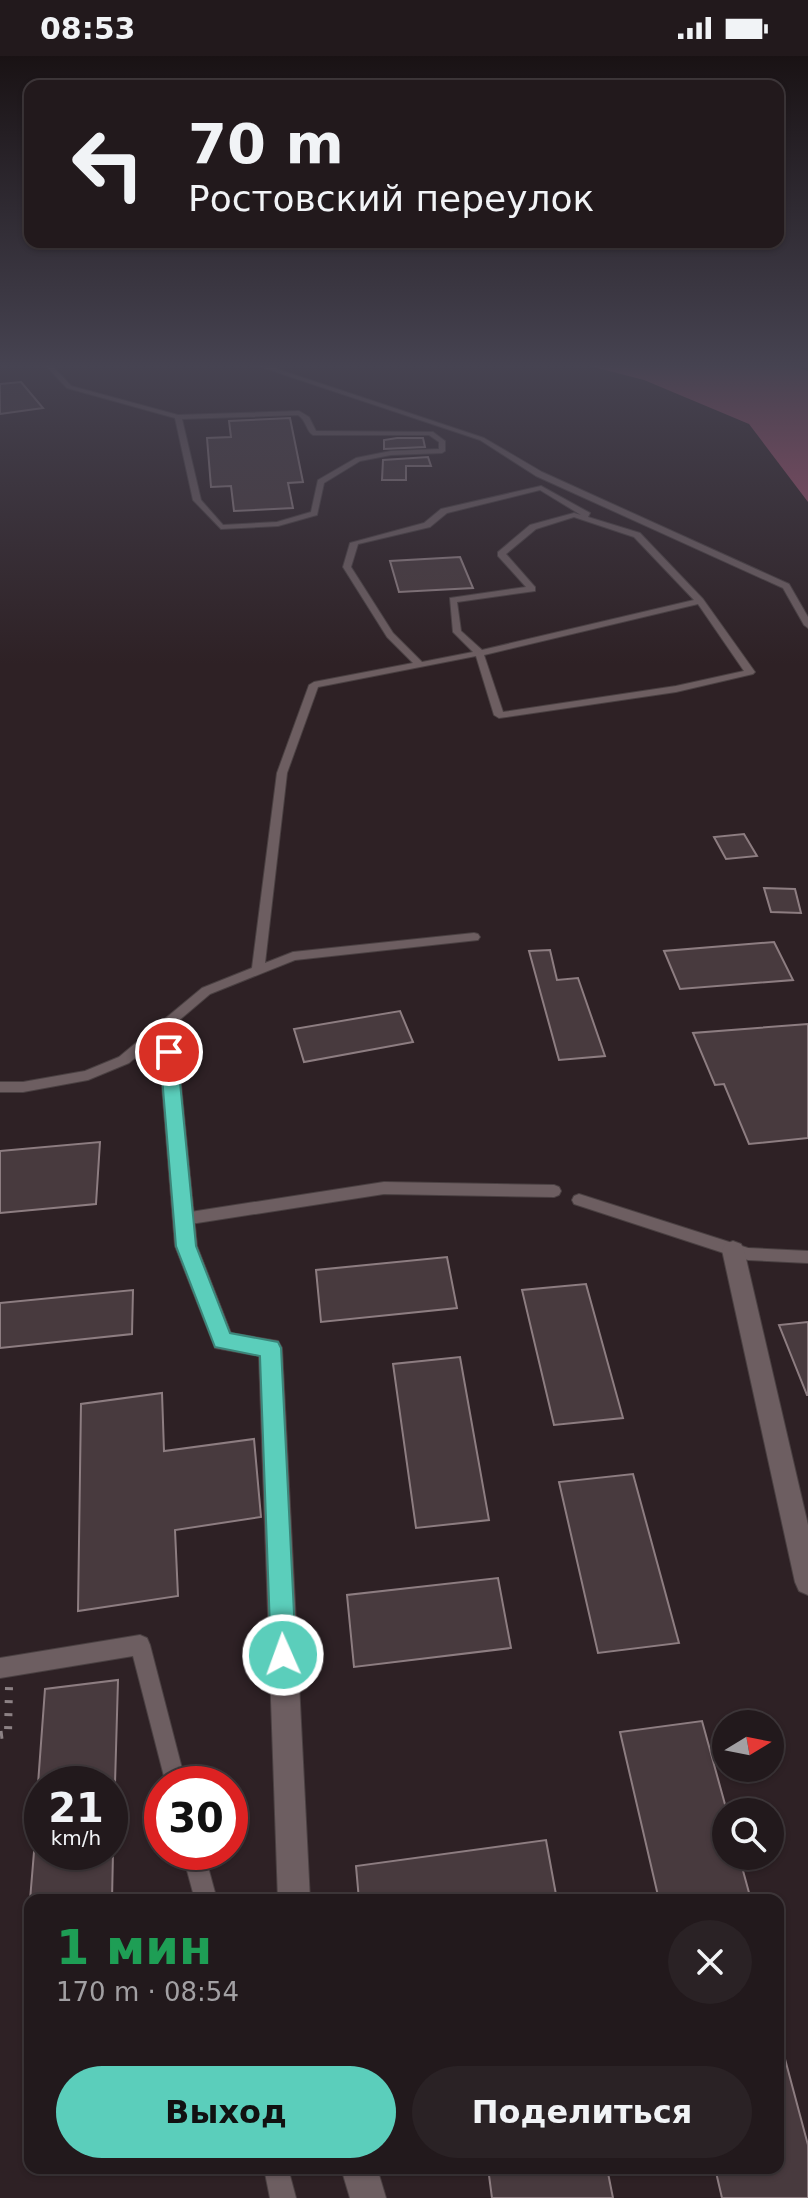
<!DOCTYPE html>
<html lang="ru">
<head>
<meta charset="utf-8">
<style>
  body { margin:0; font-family:"DejaVu Sans",sans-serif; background:#2a2225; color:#f1f3f6; height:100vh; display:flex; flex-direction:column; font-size:30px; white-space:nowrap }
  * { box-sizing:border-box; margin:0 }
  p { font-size:26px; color:#a2a0a3 }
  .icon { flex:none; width:44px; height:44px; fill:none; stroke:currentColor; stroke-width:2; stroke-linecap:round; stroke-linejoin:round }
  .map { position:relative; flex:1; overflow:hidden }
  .details { position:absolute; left:24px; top:1838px; width:760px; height:280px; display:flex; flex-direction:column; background:#22191c; border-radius:16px; box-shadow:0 2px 6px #0004,0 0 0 2px #3f383b }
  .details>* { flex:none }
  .guide { position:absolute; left:24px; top:24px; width:760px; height:168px; border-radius:16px; box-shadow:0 2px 6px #0004,0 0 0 2px #3f383b; background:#22191c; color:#f1f3f6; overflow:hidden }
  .needle { width:52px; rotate:80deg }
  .tools { position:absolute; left:712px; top:1654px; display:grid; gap:16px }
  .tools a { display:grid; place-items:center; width:72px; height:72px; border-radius:50%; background:#22191c; box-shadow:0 2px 6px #0004,0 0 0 2px #3f383b; font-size:40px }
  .speed { position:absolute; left:24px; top:1710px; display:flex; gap:16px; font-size:40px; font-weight:700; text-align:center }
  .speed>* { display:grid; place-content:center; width:104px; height:104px; border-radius:50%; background:#22191c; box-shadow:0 2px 6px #0004,0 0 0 2px #3f383b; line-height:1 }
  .speed small { font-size:20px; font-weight:400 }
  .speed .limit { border:12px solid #d22; background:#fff; color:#111 }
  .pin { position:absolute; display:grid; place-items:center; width:68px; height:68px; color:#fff; margin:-34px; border:4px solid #fff; border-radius:50%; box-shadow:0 2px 8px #0007 }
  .me { position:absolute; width:88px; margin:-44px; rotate:358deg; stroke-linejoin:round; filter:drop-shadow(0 0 6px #0008) }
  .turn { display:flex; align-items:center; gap:28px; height:168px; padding:0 32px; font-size:36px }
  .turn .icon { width:104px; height:104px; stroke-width:2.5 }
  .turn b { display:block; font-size:56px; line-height:68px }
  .round { display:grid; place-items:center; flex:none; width:84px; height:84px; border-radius:42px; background:#2a2225 }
  .overview { display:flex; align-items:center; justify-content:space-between; height:136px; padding:0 32px }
  h1 { font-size:48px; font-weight:700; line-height:60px; color:#1e9e55 }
  .button { display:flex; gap:16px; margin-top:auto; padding:16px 32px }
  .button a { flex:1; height:92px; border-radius:48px; background:#5bcebb; color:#111; font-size:32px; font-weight:700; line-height:92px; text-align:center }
  .button a+a { background:#2a2225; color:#f1f3f6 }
  .status { display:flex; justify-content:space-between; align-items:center; height:56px; padding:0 40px; background:#22191c; direction:ltr }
  .status svg { height:22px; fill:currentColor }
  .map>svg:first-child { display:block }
  .water { fill:#a5516d }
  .building { fill:#483a3e; stroke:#8d7d81; stroke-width:2 }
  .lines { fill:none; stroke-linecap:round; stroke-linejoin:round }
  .lane-casing { stroke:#4a4042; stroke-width:2 }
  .street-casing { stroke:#4a4042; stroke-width:2 }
  .path { stroke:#8c8184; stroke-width:8; stroke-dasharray:3 10; stroke-linecap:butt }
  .lane { fill:#6d5e61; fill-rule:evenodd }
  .street { fill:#6d5e61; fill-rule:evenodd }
  .route { fill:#5bcebb; stroke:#3b867a; stroke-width:2 }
</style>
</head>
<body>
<div class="status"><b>08:53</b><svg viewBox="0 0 49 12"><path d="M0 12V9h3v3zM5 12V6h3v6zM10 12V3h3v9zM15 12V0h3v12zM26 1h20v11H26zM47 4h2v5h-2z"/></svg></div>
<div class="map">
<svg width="808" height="2142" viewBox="0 0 808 2142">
  <rect width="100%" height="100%" fill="#2e2125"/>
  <path class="water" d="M 582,308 L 787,308 L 808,315 L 808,446 L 749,368 L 644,324 Z"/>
  <path class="building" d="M 21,326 L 43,352 L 0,358 L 0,328 Z
    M 290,362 L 303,426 L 288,427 L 293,452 L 234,455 L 231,430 L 211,431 L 207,382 L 231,381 L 229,365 Z
    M 397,382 L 423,382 L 425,391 L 384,393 L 384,384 Z
    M 428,401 L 431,410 L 406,410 L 406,424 L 382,424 L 383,404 Z
    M 460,501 L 473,532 L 399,536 L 390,505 Z
    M 744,778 L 757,800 L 726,803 L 714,781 Z
    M 764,832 L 795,833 L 801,857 L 771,856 Z
    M 774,886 L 793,924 L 680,933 L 664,895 Z
    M 550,894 L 557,924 L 578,922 L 605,1000 L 559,1004 L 529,895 Z
    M 400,955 L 413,986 L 304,1006 L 294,973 Z
    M 808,968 L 808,1082 L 749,1088 L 724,1028 L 715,1029 L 693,977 Z
    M 100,1086 L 96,1148 L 0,1157 L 0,1095 Z
    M 447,1201 L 457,1252 L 321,1266 L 316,1214 Z
    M 586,1228 L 623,1362 L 554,1369 L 522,1234 Z
    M 133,1234 L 132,1278 L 0,1292 L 0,1247 Z
    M 808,1266 L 808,1339 L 807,1339 L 779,1269 Z
    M 460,1301 L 489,1464 L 416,1472 L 393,1308 Z
    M 162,1337 L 164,1395 L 254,1383 L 261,1461 L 175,1474 L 178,1540 L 78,1555 L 81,1348 Z
    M 633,1418 L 679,1587 L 598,1597 L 559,1426 Z
    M 498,1522 L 511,1592 L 354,1611 L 347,1539 Z
    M 118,1624 L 115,1728 L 38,1728 L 45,1633 Z
    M 702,1665 L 726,1752 L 726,1800 L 739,1800 L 751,1844 L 659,1844 L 620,1676 Z
    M 546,1784 L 557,1844 L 359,1844 L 356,1810 Z
    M 34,1796 L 113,1796 L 112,1844 L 30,1844 Z
    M 785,2003 L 808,2089 L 808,2142 L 722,2142 L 715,2112 L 778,2112 L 778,2004 Z
    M 488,2112 L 607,2112 L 613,2142 L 492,2142 Z"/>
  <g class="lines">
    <g class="lane-casing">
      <path id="lane" d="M 44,308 L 51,308 L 71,330 L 178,359 L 299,355 L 309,361 L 316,375 L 433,376 L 445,385 L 445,395 L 442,397 L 391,399 L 360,405 L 324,427 L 317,459 L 278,470 L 221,473 L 193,444 L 175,362 L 67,332 ZM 298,359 C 307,365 306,375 313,379 L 429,379 L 439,386 L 439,393 L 391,395 L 356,402 L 318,424 L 311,456 L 277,466 L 223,469 L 201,444 L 182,363 Z
        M 252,308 L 262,308 L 484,382 L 542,416 L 789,528 L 808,561 L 808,572 L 804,569 L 783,532 L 536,420 L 480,384 Z
        M 541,430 L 590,457 L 588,461 L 640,477 L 703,543 L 755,616 L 753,618 L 676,636 L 499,662 L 494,659 L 476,600 L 318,631 L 287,717 L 265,907 L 293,896 L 474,877 L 478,878 L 480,881 L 478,884 L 295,904 L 210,938 L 129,1007 L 88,1024 L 23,1036 L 0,1036 L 0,1026 L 23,1026 L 85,1015 L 119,1001 L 202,932 L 252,912 L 277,717 L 309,629 L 314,626 L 413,607 L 387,581 L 343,511 L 350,487 L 424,467 L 441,453 ZM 540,434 L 581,459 L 574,457 L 530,469 L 498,496 L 498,500 L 526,531 L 450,542 L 453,576 L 473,596 L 422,606 L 393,577 L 351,511 L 358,488 L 430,471 L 447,457 ZM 574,461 L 634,481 L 694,544 L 482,594 L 461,575 L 457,546 L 535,535 L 535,531 L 506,498 L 536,473 ZM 698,548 L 744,615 L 676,630 L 503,656 L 484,599 Z
        M 384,1126 L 554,1129 L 559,1131 L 561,1135 L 559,1139 L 554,1141 L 384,1138 L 184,1169 L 179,1167 L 177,1163 L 179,1159 L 184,1157 Z
        M 579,1138 L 748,1192 L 808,1195 L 808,1207 L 748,1204 L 733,1200 L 574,1148 L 572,1144 L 574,1140 Z
        M 140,1579 L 147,1582 L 150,1589 L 186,1728 L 166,1728 L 133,1600 L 0,1622 L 0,1602 Z
        M 182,1796 L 204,1796 L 217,1844 L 195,1844 Z
        M 264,2112 L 288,2112 L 296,2142 L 270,2142 Z"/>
    </g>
    <g class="street-casing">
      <path id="street" d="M 166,962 L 175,968 L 197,1190 L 231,1277 L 278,1285 L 282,1292 L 310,1844 L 278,1844 L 259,1300 L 215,1292 L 175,1190 L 157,968 Z
        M 733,1185 L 741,1188 L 744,1194 L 808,1469 L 808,1539 L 799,1535 L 795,1526 L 722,1194 L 725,1188 Z
        M 341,2112 L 377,2112 L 386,2142 L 350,2142 Z"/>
    </g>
    <path class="path" d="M 0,1679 L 8,1678 L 9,1631"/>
    <use href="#lane" class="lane"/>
    <use href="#street" class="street"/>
  </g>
  <linearGradient id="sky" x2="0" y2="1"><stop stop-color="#191214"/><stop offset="0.51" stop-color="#464351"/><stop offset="1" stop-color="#464351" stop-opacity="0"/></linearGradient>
  <rect width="808" height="608" fill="url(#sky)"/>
  <path class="route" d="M 169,990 L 177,996 L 196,1190 L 230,1277 L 278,1286 L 281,1292 L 296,1599 L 292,1608 L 283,1611 L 274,1608 L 271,1599 L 260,1300 L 215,1291 L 176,1190 L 160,996 Z"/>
</svg>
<div class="tools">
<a><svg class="needle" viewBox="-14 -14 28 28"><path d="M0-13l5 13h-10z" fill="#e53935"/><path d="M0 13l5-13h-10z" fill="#a2a0a3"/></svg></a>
<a><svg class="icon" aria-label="search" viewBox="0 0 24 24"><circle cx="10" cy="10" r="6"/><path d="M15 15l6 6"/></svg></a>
</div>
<div class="speed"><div>21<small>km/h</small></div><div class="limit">30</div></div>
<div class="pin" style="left:169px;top:996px;background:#d93025"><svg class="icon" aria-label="arrive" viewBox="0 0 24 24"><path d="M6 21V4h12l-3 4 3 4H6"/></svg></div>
<svg class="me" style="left:283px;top:1599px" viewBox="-20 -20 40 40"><circle r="17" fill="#5bcebb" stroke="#fff" stroke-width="3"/><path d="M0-11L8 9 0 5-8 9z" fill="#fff"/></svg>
<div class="guide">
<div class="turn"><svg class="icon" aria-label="left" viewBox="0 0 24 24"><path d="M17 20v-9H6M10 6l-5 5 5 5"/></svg><div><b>70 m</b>Ростовский переулок</div></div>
</div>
<section class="details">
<div class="overview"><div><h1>1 мин</h1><p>170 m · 08:54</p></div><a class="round"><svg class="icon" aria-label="close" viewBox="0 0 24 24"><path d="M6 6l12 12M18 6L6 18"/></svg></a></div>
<div class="button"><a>Выход</a><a>Поделиться</a></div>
</section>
</div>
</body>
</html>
